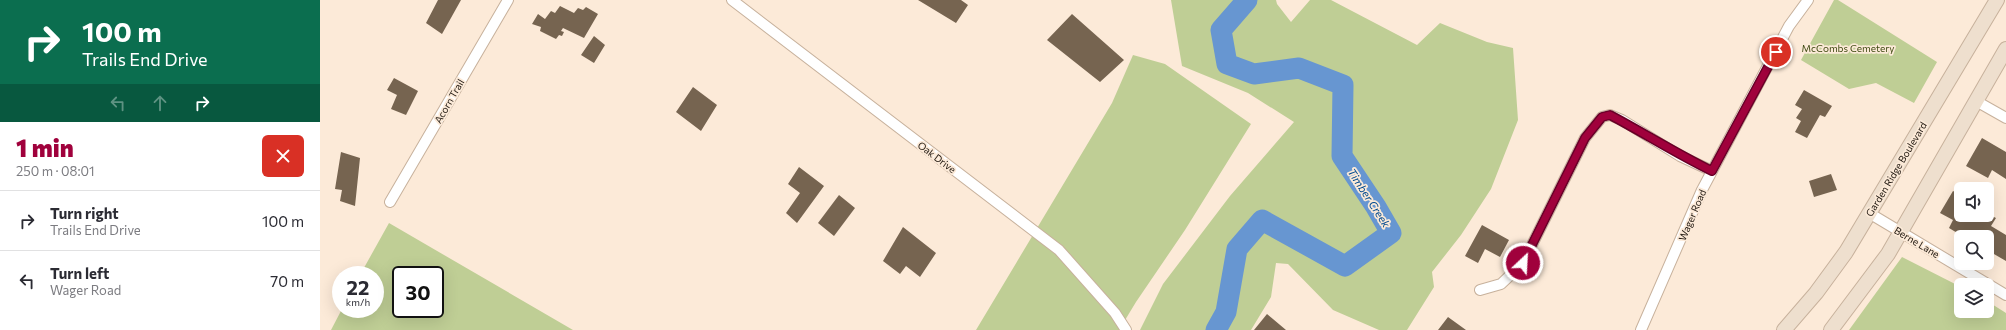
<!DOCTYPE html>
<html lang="en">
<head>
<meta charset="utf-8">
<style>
  body { margin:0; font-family:Commissioner,sans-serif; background:#f7f7f7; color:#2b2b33; height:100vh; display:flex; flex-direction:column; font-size:15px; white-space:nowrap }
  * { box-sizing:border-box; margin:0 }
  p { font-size:13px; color:#7c7c81 }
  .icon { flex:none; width:22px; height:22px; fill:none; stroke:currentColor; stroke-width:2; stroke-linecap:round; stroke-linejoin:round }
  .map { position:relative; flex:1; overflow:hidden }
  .side { display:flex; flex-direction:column; background:#fff; width:320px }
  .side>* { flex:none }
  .top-card { background:#0b6e4f; color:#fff; overflow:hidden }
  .tools { position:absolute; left:1634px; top:182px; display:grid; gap:8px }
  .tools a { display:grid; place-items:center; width:40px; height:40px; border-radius:6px; background:#fff; box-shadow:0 4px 16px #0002; font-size:20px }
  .speed { position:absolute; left:12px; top:266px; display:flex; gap:8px; font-size:20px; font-weight:700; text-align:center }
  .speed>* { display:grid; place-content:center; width:52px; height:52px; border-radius:50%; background:#fff; box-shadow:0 4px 16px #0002; line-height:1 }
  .speed small { font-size:10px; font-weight:400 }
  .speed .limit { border:2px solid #111; border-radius:6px; background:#fff; color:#111 }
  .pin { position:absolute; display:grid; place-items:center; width:34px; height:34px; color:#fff; margin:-17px; border:2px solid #fff; border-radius:50%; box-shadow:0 1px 4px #0007 }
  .me { position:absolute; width:44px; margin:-22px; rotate:25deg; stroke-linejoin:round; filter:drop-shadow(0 0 3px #0008) }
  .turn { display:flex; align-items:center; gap:14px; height:84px; padding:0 16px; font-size:18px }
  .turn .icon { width:52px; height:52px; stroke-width:2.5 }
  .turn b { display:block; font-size:28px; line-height:34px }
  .lanes { display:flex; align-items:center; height:38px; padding:0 16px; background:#0003; justify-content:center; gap:20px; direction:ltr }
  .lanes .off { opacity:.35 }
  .round { display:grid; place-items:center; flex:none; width:42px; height:42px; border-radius:6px; background:#f7f7f7 }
  .headline { display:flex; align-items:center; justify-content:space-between; height:68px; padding:0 16px }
  h1 { font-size:24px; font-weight:800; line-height:30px; color:#a0013c }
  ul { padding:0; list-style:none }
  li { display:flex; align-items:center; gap:12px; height:60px; padding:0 16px; border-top:1px solid #e1e1e2 }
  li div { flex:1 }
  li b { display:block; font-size:15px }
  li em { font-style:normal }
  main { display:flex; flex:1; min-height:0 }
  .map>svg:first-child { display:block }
  .green { fill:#bfce95; fill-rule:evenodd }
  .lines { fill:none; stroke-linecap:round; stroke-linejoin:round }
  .river { stroke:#6796d1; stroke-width:21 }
  .building { fill:#766450 }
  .minor-casing { stroke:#c7b19c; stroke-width:12 }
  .secondary-casing { stroke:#c7b19c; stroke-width:16 }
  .minor { stroke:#fff; stroke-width:10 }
  .secondary { stroke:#eedfce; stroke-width:14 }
  .route-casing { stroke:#680127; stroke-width:10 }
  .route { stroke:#a0013c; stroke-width:7 }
  .labels { text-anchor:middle; stroke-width:3.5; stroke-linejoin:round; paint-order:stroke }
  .park-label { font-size:10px; fill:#3e4911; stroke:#fcead8 }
  .street-label { font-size:10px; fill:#1f170f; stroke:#fcead8 }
  .water-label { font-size:11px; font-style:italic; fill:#00498f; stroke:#fcead8 }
</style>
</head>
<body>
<main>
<section class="side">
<div class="top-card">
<div class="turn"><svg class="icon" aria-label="right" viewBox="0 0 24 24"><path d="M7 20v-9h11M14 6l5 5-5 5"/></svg><div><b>100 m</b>Trails End Drive</div></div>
<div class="lanes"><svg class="icon off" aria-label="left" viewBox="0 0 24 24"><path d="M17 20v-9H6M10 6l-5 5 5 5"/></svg><svg class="icon off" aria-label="ahead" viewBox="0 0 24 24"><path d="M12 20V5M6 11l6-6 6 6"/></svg><svg class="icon" aria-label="right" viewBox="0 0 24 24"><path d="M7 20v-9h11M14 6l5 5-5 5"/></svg></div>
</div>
<div class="headline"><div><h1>1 min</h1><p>250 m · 08:01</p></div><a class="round" style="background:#d93025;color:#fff"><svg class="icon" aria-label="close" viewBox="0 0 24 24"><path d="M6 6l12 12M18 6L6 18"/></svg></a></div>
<ul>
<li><svg class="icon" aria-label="right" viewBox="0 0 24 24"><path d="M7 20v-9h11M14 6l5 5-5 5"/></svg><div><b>Turn right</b><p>Trails End Drive</p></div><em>100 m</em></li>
<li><svg class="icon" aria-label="left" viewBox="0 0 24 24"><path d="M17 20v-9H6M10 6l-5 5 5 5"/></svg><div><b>Turn left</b><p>Wager Road</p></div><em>70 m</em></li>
</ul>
</section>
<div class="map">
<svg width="1686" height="330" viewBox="0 0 1686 330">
  <rect width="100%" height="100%" fill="#fcead8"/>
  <path class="green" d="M 851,0 L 956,0 L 957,4 L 971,22 L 990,0 L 1011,0 L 1097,45 L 1120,23 L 1167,42 L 1193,48 L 1198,120 L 1171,189 L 1141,235 L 1112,272 L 1114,287 L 1087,330 L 1059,330 L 1013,310 L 968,264 L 956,263 L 951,297 L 931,330 L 820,330 L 843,284 L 910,196 L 974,122 L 928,93 L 862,66 Z
    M 1514,0 L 1518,0 L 1617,62 L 1594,103 L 1556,83 L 1529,89 L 1481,60 Z
    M 813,55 L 845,64 L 931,124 L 865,230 L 816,302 L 799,330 L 656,330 L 792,103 Z
    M 69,223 L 253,330 L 11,330 L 22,309 L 55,309 L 55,275 L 40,275 ZM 81,275 L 115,275 L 115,309 L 81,309 Z
    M 1582,257 L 1641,287 L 1641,311 L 1667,311 L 1667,301 L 1686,313 L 1686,330 L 1529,330 Z"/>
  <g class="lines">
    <path class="river" d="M 896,330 L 906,312 L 917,249 L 942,220 L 1025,266 L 1071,233 L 1056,207 L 1022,156 L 1023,85 L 979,68 L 934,74 L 907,64 L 901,30 L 927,0"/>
  </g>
  <path class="building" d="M 118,0 L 141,0 L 122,34 L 106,23 Z
    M 598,0 L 641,0 L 648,5 L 636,23 Z
    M 240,6 L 254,13 L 258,8 L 263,10 L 266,7 L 278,14 L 264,38 L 243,28 L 241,31 L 244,32 L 242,36 L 239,35 L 236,39 L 220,31 L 221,27 L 212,24 L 218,14 L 225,19 L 231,11 L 235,13 Z
    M 752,14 L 804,60 L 780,82 L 727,40 Z
    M 274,36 L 285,45 L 274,63 L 261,55 Z
    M 74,78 L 98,91 L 86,115 L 71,109 L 77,95 L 67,90 Z
    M 373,87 L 397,105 L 381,131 L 356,112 Z
    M 1484,90 L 1512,106 L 1505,117 L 1500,115 L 1487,138 L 1475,132 L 1481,121 L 1476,118 L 1482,109 L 1475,105 Z
    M 1662,138 L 1686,152 L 1686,179 L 1672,170 L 1668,178 L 1646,166 Z
    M 21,152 L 40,158 L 35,206 L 20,201 L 22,190 L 15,189 Z
    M 479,167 L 504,186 L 477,223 L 466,213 L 480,193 L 468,184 Z
    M 1511,174 L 1517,190 L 1494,197 L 1489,181 Z
    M 1633,191 L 1641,195 L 1641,215 L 1670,215 L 1676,218 L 1671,226 L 1686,235 L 1686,261 L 1667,250 L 1667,237 L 1644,237 L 1629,228 L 1633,220 L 1620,213 Z
    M 519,195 L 535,208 L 514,236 L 498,223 Z
    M 1162,225 L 1189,240 L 1180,257 L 1165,249 L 1158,263 L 1145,256 Z
    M 583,227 L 616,253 L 600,277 L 586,266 L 580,274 L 563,261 Z
    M 947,314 L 966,330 L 934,330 Z
    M 1128,317 L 1146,330 L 1118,330 Z"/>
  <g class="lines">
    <g class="minor-casing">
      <path id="minor" d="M 412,0 L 739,250 L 795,313 L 806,330
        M 1656,101 L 1686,118
        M 70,202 L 188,0
        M 1549,213 L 1686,295
        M 1160,290 L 1181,284 L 1203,263 L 1265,138 L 1282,117 L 1290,115 L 1302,120 L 1360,156 L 1392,171
        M 1321,330 L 1382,190 L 1469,26 L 1488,0"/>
    </g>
    <g class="secondary-casing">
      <path id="secondary" d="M 1464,330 L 1496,293 L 1526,252 L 1677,0
        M 1511,330 L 1568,254 L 1686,49"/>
    </g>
    <use href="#minor" class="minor"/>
    <use href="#secondary" class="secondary"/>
  </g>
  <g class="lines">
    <g class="route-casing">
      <path id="route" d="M 1203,263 L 1265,138 L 1282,117 L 1290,115 C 1324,133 1357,154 1392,171 L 1456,52"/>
    </g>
    <use href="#route" class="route"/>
  </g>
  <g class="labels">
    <g class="park-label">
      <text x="1528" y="52">McCombs Cemetery</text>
    </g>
    <g class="street-label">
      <text transform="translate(129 101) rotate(-60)" y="4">Acorn Trail</text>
      <text transform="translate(617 157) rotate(37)" y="4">Oak Drive</text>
      <text transform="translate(1576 169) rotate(-59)" y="4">Garden Ridge Boulevard</text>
      <text transform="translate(1372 215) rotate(-67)" y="4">Wager Road</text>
      <text transform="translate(1597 242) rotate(31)" y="4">Berne Lane</text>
    </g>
    <g class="water-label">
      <text transform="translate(1049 198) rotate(57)" y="4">Timber Creek</text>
    </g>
  </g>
</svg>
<div class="tools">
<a><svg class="icon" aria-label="sound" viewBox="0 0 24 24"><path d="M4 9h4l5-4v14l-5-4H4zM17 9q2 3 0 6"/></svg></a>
<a><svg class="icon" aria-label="search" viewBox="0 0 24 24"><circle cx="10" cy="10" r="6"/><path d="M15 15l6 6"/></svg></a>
<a><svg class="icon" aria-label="layers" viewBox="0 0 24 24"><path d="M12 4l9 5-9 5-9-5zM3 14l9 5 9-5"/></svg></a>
</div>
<div class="speed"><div>22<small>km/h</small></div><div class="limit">30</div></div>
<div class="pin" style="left:1456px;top:52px;background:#d93025"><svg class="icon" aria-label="arrive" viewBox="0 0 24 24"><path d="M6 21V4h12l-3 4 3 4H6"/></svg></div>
<svg class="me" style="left:1203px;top:263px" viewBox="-20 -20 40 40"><circle r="17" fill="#a0013c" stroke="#fff" stroke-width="3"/><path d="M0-11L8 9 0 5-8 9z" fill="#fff"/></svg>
</div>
</main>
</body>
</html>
